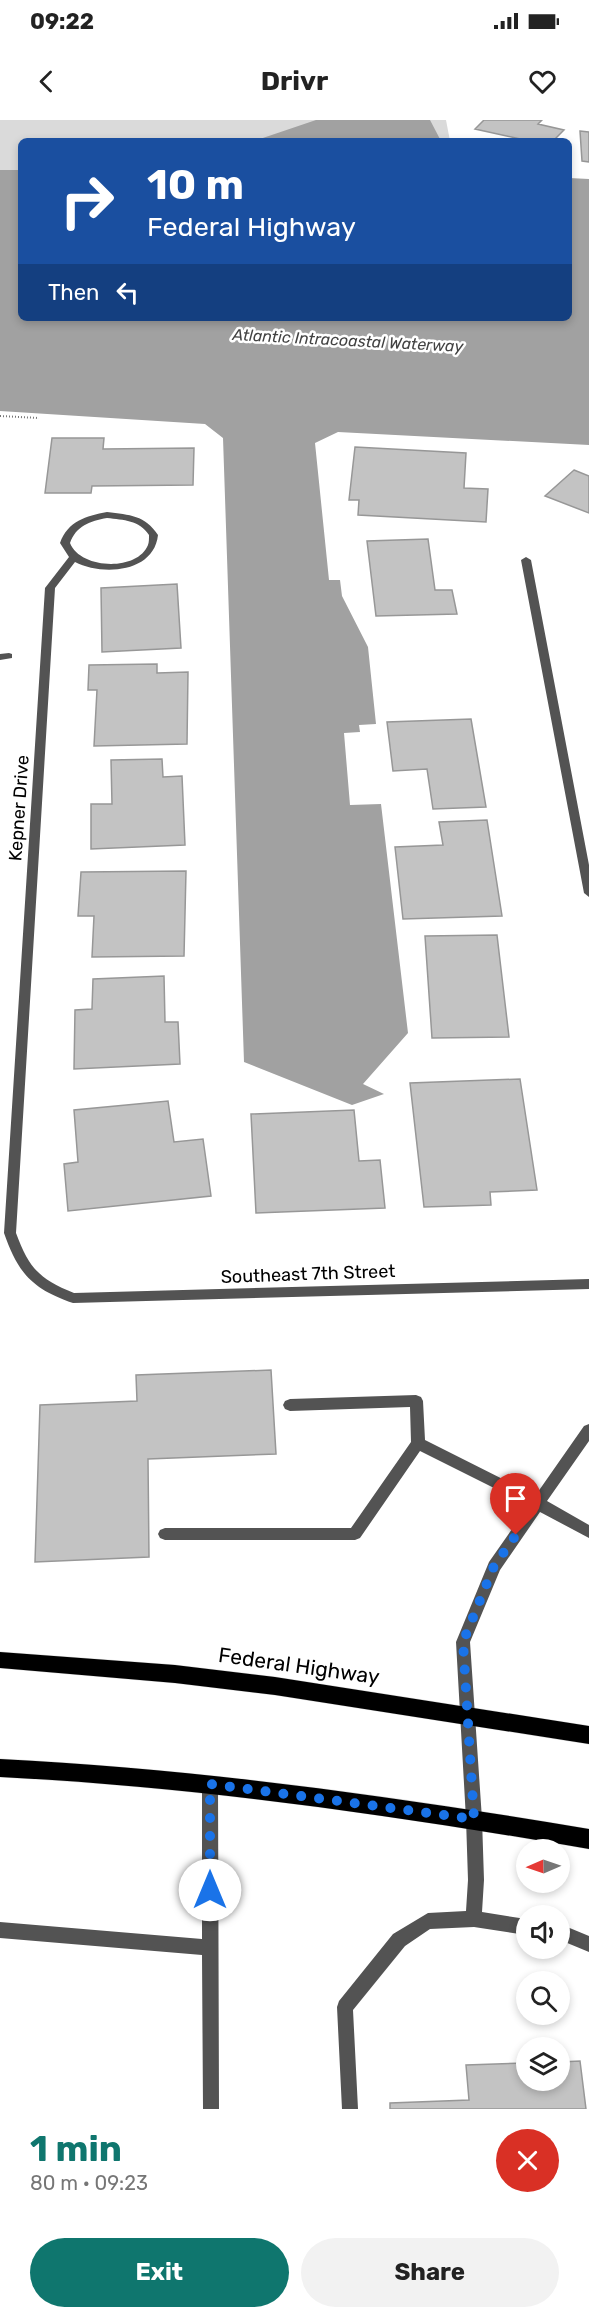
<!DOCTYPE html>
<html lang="en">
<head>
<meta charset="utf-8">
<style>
  body { margin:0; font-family:Rubik,sans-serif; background:#f2f2f2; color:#222; height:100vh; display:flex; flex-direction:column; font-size:22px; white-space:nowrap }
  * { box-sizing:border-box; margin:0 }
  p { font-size:20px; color:#767676 }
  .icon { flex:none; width:33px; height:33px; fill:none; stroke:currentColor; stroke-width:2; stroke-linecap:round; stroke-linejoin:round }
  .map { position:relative; height:1989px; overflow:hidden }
  .details { display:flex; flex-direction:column; background:#fff; flex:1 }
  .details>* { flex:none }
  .guide { position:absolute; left:18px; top:18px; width:554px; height:183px; border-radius:9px; box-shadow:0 3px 9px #0003; background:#1a4fa0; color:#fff; overflow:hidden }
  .needle { width:39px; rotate:268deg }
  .controls { position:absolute; left:516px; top:1719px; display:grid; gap:12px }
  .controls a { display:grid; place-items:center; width:54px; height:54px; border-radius:50%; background:#fff; box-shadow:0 3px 9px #0003; font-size:30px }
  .pin { position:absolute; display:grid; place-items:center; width:51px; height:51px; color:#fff; margin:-62px -26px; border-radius:50% 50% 50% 0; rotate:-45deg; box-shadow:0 0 6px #0007 }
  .pin .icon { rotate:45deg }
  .me { position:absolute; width:66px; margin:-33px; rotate:0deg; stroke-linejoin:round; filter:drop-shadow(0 0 4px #0008) }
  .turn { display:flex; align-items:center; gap:21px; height:126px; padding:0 30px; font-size:27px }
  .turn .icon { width:78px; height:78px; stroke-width:2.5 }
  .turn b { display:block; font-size:42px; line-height:51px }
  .then { display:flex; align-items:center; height:57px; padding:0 30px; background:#0003; gap:12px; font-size:22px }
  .round { display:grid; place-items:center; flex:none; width:63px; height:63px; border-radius:32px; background:#f2f2f2 }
  .head { display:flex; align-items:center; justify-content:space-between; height:102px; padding:0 30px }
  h1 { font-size:36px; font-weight:700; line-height:45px; color:#0f766e }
  .primary-button { display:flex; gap:12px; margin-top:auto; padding:12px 30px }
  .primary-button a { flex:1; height:69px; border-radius:36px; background:#0f766e; color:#fff; font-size:24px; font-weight:700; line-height:69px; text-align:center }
  .primary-button a+a { background:#f2f2f2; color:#222 }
  .status { display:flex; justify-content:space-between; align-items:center; height:42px; padding:0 30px; background:#fff; direction:ltr }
  .status svg { height:16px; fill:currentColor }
  header { display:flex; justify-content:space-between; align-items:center; height:78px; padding:0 30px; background:#fff; font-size:27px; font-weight:700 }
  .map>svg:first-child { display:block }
  .green { fill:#dadada }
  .water { fill:#a1a1a1 }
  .building { fill:#c3c3c3; stroke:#979797; stroke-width:1.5 }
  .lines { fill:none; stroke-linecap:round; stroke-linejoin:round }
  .primary-casing { stroke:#dbdbdb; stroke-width:1 }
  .path { stroke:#757575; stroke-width:2; stroke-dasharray:1 2; stroke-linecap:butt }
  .service { fill:#535353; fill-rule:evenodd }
  .minor { fill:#535353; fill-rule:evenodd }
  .primary { fill:#000; fill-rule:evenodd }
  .route { stroke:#1a73e8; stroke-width:10; stroke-dasharray:0 18 }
  .labels { text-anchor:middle; stroke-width:5; stroke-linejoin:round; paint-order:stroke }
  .far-water-label { font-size:16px; font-style:italic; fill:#424242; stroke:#fff }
  .street-label { font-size:18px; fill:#000; stroke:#fff }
  .near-street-label { font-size:21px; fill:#000; stroke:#fff }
</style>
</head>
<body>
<div class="status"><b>09:22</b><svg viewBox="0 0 49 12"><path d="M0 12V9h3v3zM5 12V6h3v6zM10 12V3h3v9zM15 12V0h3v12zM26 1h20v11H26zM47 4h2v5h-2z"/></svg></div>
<header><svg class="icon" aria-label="back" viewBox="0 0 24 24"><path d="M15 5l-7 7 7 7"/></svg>Drivr<svg class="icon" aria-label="heart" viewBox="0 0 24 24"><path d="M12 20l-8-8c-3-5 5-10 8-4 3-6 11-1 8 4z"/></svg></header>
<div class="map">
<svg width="589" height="1989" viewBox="0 0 589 1989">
  <rect width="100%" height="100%" fill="#fff"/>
  <path class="green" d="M 0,0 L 446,0 L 450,21 L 21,21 L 21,136 L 0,135 Z"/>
  <path class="water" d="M 316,0 L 430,0 L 441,21 L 254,21 Z
    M 0,50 L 21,50 L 21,198 L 568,198 L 569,58 L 589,59 L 589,325 L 338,312 L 315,323 L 329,460 L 340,460 L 342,476 L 368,527 L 376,604 L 359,605 L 360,612 L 344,613 L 350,685 L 381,684 L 408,913 L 363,964 L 384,974 L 352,985 L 244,942 L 223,318 L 205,304 L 0,291 Z"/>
  <path class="building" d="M 484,0 L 542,0 L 538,4 L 564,10 L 553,21 L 529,21 L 475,9 Z
    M 580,11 L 589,12 L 589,42 L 582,41 Z
    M 52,318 L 104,318 L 103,329 L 194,328 L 193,365 L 92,366 L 91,373 L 45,373 Z
    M 355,327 L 466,333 L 464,368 L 488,369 L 486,402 L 358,395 L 359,380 L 349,380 Z
    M 574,350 L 589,356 L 589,393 L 545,376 Z
    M 428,419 L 435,470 L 452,470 L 457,494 L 376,496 L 367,421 Z
    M 177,464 L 181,528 L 102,532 L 101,468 Z
    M 157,544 L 157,553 L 188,552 L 187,624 L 94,626 L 97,570 L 88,570 L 89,545 Z
    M 471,599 L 486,687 L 433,689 L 427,649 L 393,651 L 387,602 Z
    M 162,639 L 163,657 L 182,656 L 185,725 L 91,729 L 91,684 L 112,684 L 111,640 Z
    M 487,700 L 502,796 L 403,799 L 395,727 L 443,725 L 439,702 Z
    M 186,751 L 184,836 L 92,837 L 94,796 L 78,796 L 81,752 Z
    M 497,815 L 509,917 L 432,918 L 425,816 Z
    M 164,856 L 165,902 L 178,902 L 180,944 L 74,949 L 75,890 L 92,889 L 93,859 Z
    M 520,959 L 537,1070 L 490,1072 L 491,1085 L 424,1087 L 410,963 Z
    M 168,981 L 174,1022 L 203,1019 L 211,1076 L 68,1091 L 64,1044 L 78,1042 L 74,990 Z
    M 354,990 L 359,1041 L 380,1040 L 385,1088 L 256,1093 L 251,994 Z
    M 271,1250 L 276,1334 L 148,1339 L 149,1437 L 35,1442 L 40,1285 L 137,1281 L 136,1255 Z
    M 580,1941 L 586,1989 L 390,1989 L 390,1983 L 469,1980 L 466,1945 L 526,1943 L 526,1960 L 560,1960 L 560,1942 Z"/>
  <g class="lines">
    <g class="primary-casing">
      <path id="primary" d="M 0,1532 L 175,1545 L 275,1557 L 589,1606 L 589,1624 L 275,1575 L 175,1563 L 0,1548 Z
        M 0,1639 C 198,1649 393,1676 589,1709 L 589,1729 C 393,1695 198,1667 0,1657 Z"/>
    </g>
    <path class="path" d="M 0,296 L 39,298"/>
    <path class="service" d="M 9,533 L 12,534 L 12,538 L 0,540 L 0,534 Z
      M 416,1275 L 421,1277 L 423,1281 L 425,1320 L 544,1380 L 546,1384 L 544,1388 L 539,1390 L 534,1388 L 420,1331 L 360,1418 L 355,1420 L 165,1420 L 160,1418 L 158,1414 L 160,1410 L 165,1408 L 351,1408 L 411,1322 L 410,1287 L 290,1291 L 285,1289 L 283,1285 L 285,1281 L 290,1279 Z
      M 210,1657 L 215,1659 L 218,1664 L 219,1989 L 203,1989 L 202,1835 L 0,1818 L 0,1802 L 202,1819 L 202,1664 L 205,1659 Z
      M 474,1691 L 479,1694 L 482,1699 L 484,1760 L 482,1792 L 526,1799 L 526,1815 L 474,1807 L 430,1809 L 405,1826 L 353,1890 L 358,1989 L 342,1989 L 337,1887 L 339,1881 L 393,1814 L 428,1793 L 466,1791 L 468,1760 L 466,1699 L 469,1694 Z
      M 560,1804 L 589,1816 L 589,1832 L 560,1820 Z"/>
    <path class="minor" d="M 107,392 C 130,395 145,395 158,415 C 154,453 102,456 75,442 L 55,468 L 16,1113 C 29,1148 39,1159 74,1173 L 589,1159 L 589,1169 L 73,1183 C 32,1169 18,1153 4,1113 L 45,468 L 69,437 L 60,423 C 68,401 86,396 107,392 ZM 107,398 C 124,400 139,400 149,415 C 149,419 149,422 148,425 C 137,452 80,449 70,423 C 76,406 90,401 107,398 Z
      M 526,437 L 531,440 L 589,745 L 589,777 L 584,773 L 521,440 Z
      M 589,1304 L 589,1321 L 547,1381 L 589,1405 L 589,1418 L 540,1392 L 500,1450 L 470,1522 L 482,1699 L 479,1704 L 474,1707 L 469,1704 L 466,1699 L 456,1522 L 489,1442 L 584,1306 Z"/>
    <use href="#primary" class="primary"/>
  </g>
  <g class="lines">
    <path class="route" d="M 210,1770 L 210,1664 L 474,1699 L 463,1522 L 494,1446 L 516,1415"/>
  </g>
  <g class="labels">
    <g class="far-water-label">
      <text transform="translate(348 220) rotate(3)" y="6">Atlantic Intracoastal Waterway</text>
    </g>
    <g class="street-label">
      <text transform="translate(19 688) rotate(-86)" y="6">Kepner Drive</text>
      <text transform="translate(308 1154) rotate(-2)" y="6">Southeast 7th Street</text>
    </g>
    <g class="near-street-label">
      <text transform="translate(299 1546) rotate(8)" y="7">Federal Highway</text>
    </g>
  </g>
</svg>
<div class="controls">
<a><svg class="needle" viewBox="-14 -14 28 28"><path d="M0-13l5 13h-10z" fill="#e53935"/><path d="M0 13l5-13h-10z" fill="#767676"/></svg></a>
<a><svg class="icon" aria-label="sound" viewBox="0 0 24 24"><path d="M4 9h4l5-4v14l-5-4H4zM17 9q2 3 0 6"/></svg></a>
<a><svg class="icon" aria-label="search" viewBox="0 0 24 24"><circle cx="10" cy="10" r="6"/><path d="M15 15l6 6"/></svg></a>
<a><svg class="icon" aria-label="layers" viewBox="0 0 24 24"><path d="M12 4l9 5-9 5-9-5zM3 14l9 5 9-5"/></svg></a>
</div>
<div class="pin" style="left:516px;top:1415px;background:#d93025"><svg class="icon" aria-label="arrive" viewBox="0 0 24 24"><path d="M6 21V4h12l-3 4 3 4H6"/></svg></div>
<svg class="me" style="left:210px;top:1770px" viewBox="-20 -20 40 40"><circle r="19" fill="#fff"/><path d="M0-13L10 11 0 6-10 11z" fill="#1a73e8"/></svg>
<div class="guide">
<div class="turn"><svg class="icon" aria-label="right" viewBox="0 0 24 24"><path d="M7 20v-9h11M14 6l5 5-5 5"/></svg><div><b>10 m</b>Federal Highway</div></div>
<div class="then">Then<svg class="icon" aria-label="left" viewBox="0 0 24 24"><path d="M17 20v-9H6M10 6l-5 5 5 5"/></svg></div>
</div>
</div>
<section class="details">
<div class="head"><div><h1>1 min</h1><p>80 m · 09:23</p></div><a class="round" style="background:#d93025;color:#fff"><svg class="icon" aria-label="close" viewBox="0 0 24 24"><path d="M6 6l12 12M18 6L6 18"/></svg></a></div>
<div class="primary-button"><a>Exit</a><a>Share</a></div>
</section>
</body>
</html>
